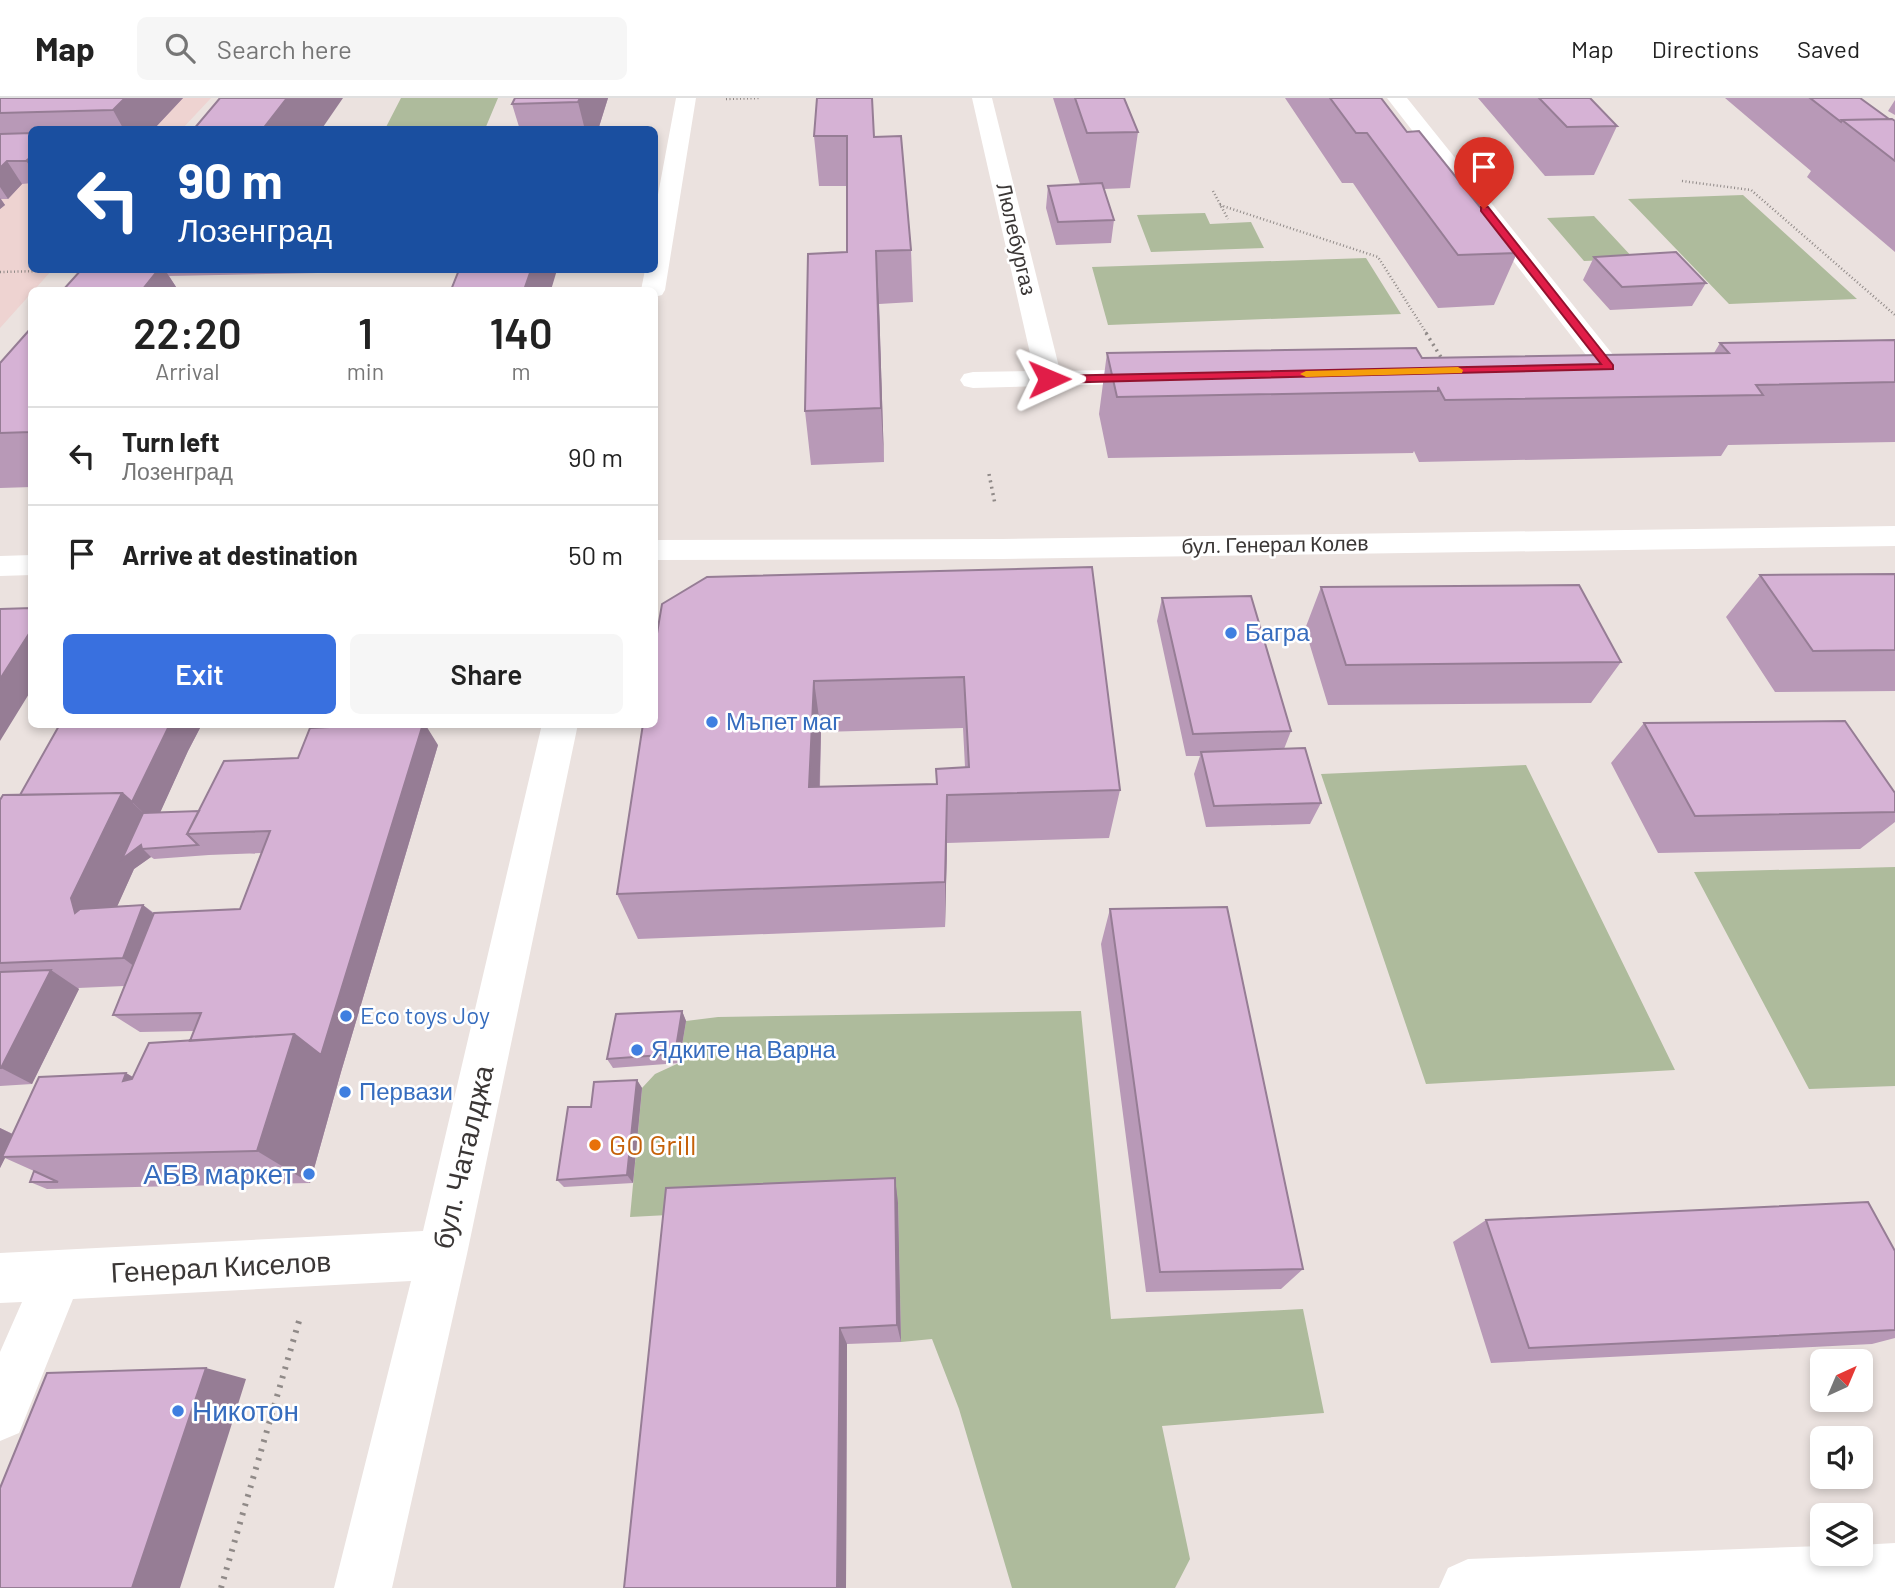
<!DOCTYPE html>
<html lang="en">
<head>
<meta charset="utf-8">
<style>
  body { margin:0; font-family:Barlow,sans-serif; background:#f6f6f6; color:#222; height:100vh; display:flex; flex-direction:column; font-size:26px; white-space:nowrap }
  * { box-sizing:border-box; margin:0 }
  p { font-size:23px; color:#767676 }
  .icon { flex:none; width:38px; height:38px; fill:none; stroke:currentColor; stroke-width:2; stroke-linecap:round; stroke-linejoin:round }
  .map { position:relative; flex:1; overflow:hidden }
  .drawer { position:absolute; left:28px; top:189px; width:630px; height:441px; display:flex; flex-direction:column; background:#fff; border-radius:10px; box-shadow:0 4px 10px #0003 }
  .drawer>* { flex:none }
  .hud { position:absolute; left:28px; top:28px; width:630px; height:147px; border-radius:10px; box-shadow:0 4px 10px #0003; background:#1a4fa0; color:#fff; overflow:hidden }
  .needle { width:46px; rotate:44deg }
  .tools { position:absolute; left:1810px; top:1251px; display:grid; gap:14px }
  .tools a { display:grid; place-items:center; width:63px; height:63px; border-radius:10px; background:#fff; box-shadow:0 4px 10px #0003; font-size:35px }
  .pin { position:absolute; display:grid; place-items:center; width:60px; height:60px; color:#fff; margin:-72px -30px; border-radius:50% 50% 50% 0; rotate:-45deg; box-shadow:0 0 7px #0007 }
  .pin .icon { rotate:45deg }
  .me { position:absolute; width:77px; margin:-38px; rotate:89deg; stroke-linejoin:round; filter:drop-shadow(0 0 5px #0008) }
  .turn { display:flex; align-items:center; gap:24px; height:147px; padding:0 35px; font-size:32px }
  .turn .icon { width:91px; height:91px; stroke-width:2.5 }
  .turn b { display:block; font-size:49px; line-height:60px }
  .eta { display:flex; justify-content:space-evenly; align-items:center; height:119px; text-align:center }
  .eta b { font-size:42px; font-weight:600; line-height:49px }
  .primary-button { display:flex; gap:14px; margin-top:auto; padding:14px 35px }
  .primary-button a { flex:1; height:80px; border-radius:10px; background:#3970df; color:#fff; font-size:28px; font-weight:600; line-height:80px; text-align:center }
  .primary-button a+a { background:#f6f6f6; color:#222 }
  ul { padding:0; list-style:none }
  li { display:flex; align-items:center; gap:21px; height:98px; padding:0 35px; border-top:2px solid #e0e0e0 }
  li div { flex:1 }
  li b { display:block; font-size:26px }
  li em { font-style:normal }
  header { display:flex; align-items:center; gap:42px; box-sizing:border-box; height:98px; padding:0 35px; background:#fff; border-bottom:2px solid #e0e0e0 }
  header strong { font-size:33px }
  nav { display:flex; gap:38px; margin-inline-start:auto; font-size:24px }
  .search { width:490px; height:63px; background:#f6f6f6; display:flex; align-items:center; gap:18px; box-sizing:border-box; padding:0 24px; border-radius:10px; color:#767676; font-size:26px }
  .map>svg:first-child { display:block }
  .medical { fill:#eed3d1 }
  .green { fill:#aebb9c }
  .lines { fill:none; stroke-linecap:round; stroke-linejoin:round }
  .path-far2 { stroke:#908a88; stroke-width:2.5; stroke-dasharray:1 2.5; stroke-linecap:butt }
  .path-far1 { stroke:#908a88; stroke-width:3.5; stroke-dasharray:2 4.5; stroke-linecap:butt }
  .path { stroke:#908a88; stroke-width:6; stroke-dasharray:2.5 7; stroke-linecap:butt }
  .minor { fill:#fff; fill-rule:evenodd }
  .wall { fill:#b899b7; fill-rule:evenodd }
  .shaded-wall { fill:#967d95 }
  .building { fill:#d6b2d5; stroke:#967d95; stroke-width:2; fill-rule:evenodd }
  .route { fill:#e11d48; stroke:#92132f; stroke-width:2 }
  .slow { fill:#f59e0b }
  .shop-dot { fill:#3f7fe0; stroke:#fff; stroke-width:2.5 }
  .food-dot { fill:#e8710a; stroke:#fff; stroke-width:2.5 }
  .labels { text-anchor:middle; stroke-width:5; stroke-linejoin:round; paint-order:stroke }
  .far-street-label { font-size:21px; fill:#3b3736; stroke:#fff }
  .shop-label { font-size:24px; fill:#366cbe; stroke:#fff; text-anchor:start }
  .near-food-label { font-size:28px; fill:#c56008; stroke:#fff; text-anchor:start }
  .near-street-label { font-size:28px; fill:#3b3736; stroke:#fff }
  .near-shop-label { font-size:28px; fill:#366cbe; stroke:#fff; text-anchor:end }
</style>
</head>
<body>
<header>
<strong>Map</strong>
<div class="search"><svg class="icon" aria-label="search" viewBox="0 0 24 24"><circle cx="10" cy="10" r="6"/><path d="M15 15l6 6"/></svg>Search here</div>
<nav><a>Map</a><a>Directions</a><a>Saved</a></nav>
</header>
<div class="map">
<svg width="1895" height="1490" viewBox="0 0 1895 1490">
  <rect width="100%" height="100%" fill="#ebe2df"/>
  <path class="medical" d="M 0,0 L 211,0 L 182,31 L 32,32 L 32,172 L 52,172 L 0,230 Z"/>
  <path class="green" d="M 401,0 L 498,0 L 485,31 L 385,31 Z
    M 1743,97 L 1857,201 L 1729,206 L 1628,101 Z
    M 1205,115 L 1210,126 L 1251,124 L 1264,150 L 1151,154 L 1137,117 Z
    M 1594,118 L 1634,161 L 1584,163 L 1547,120 Z
    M 1366,160 L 1401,216 L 1108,227 L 1092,169 Z
    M 1526,667 L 1675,972 L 1426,986 L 1321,676 Z
    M 1895,769 L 1895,988 L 1809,991 L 1694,774 Z
    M 1081,913 L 1111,1221 L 1303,1211 L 1324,1315 L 1162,1328 L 1190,1461 L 1175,1490 L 1012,1490 L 959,1311 L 932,1241 L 901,1244 L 898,1105 L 630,1119 L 642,990 L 655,976 L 679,965 L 686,923 L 718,919 Z"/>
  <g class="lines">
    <path class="path-far2" d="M 726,1 L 760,0
      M 1682,83 L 1751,92 L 1895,217
      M 1213,93 L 1228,121
      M 1220,107 L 1378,159 L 1427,236
      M 0,174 L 80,172"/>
    <path class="path-far1" d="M 1426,235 L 1444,264
      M 989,376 L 995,406"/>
    <path class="path" d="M 221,1490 L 299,1223"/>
    <path class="minor" d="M 676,0 L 696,0 L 665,192 L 662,197 L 654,199 L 654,192 L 641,192 L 645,172 L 654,172 L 654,118 Z
      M 972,0 L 992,0 L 1060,273 L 1155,271 L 1164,273 L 1168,279 L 1164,285 L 973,290 L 964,288 L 960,282 L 964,276 L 973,274 L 1034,273 Z
      M 1387,0 L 1407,0 L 1618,263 L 1622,269 L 1618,275 L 1609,277 L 1600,275 Z
      M 1895,428 L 1895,448 L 1002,461 L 654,462 L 654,442 L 1002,441 Z
      M 32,457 L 32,477 L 0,478 L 0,458 Z
      M 542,626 L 578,626 L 467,1156 L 392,1490 L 334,1490 L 411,1183 L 73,1201 L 19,1335 L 0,1343 L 0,1254 L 22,1204 L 0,1205 L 0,1155 L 423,1133 Z
      M 1895,1445 L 1895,1490 L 1439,1490 L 1448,1470 L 1468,1461 L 1822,1448 L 1822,1456 L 1860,1456 L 1860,1447 Z"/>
  </g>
  <path class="wall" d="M 0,0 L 183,0 L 153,32 L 32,32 L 32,85 L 22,86 L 8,101 L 1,101 L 5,107 L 0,111 Z
    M 515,0 L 608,0 L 598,32 L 520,32 L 512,6 Z
    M 817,0 L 874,39 L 911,152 L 913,204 L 879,206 L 884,364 L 811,367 L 805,313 L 847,154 L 847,88 L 819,88 L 814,38 Z
    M 1053,0 L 1124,0 L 1138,34 L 1130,90 L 1104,91 L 1114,122 L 1111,145 L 1056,147 L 1046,110 L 1048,88 L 1080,86 Z
    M 1285,0 L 1381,0 L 1407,34 L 1517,155 L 1494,207 L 1438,210 L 1353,85 L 1342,85 Z
    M 1478,0 L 1590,0 L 1617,28 L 1594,77 L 1545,78 Z
    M 1725,0 L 1860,0 L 1889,21 L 1895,23 L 1895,154 L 1807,79 L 1811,73 Z
    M 1895,2 L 1895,17 L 1888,13 Z
    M 1594,159 L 1706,185 L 1692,208 L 1610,212 L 1583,182 Z
    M 81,172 L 370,172 L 368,174 L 169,178 L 178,192 L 63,192 Z
    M 32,229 L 32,389 L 0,390 L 0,265 Z
    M 1895,242 L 1895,344 L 1728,347 L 1721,358 L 1419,364 L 1414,353 L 1413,355 L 1108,360 L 1099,316 L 1107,255 L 1422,260 L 1714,255 L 1720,245 Z
    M 1092,469 L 1120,692 L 1109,740 L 947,745 L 945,829 L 638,841 L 617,796 L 643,626 ZM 963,630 L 965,669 L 936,671 L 936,686 L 820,689 L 821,634 Z
    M 1895,476 L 1895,593 L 1775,594 L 1726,519 L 1760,477 Z
    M 1321,489 L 1621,564 L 1591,605 L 1328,607 L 1305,531 Z
    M 1162,500 L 1291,633 L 1284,651 L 1321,705 L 1310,726 L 1206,729 L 1194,676 L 1200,658 L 1186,658 L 1157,523 Z
    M 1644,625 L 1895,695 L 1895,724 L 1860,751 L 1658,755 L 1611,665 Z
    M 60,626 L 205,626 L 203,630 L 200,630 L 188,653 L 160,714 L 199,713 L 298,660 L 438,647 L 341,974 L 310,1085 L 47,1091 L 30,1084 L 34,1073 L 5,1060 L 0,1070 L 0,1030 L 13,1036 L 126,975 L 133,979 L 190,943 L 194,933 L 140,934 L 113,917 L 124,888 L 78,890 L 79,891 L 32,986 L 0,988 L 0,702 L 20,697 ZM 261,755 L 240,811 L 154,815 L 143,807 L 117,808 L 134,771 L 151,759 L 154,761 L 209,757 Z
    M 1110,811 L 1303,1171 L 1281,1191 L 1146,1194 L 1101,846 Z
    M 682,913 L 686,923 L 679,965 L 613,970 L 607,961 Z
    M 637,982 L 642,990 L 633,1085 L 564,1089 L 557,1082 L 591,1009 Z
    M 895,1080 L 898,1105 L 901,1244 L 847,1246 L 846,1490 L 624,1490 Z
    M 1486,1122 L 1895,1153 L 1895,1240 L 1872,1246 L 1491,1265 L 1453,1144 Z"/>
  <path class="shaded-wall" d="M 125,0 L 183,0 L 153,32 L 124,32 L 113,12 Z
    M 287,0 L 343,0 L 321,32 L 262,32 Z
    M 580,0 L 608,0 L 598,32 L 585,32 L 578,4 Z
    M 32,58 L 32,70 L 26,63 Z
    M 7,63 L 22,86 L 8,101 L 0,89 L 0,70 Z
    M 0,100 L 5,107 L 0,111 Z
    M 876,153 L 879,206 L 884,364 L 881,310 Z
    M 158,172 L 165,172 L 178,192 L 142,192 Z
    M 531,172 L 557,172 L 551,192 L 524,192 Z
    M 32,531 L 32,591 L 0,643 L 0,581 Z
    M 814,583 L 821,634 L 818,737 L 809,689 Z
    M 170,626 L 197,626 L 200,630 L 188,653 L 155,726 L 132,704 Z
    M 423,626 L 425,626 L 438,647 L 341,974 L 310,1085 L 257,1053 L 294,936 Z
    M 122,695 L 155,726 L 143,751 L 151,759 L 134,771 L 108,829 L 75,815 L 71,800 Z
    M 947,697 L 947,745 L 945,829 L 945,784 Z
    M 143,807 L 177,835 L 159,887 L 123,860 Z
    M 51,872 L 79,891 L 32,986 L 1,970 Z
    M 682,913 L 686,923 L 679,965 L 675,956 Z
    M 126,975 L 186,1012 L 123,983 Z
    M 637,982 L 642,990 L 633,1085 L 627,1077 Z
    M 0,1030 L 16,1038 L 2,1059 L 5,1060 L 0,1070 Z
    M 895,1080 L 898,1105 L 901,1244 L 897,1227 Z
    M 840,1230 L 847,1246 L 846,1490 L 837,1490 Z
    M 206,1270 L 246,1281 L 180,1490 L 132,1490 Z"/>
  <path class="building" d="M 0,0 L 125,0 L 113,12 L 0,15 Z
    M 220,0 L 287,0 L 262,32 L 193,32 Z
    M 515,0 L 580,0 L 578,4 L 512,6 Z
    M 817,0 L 872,0 L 874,39 L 901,38 L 911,152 L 876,153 L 881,310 L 805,313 L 808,156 L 847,154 L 847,38 L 814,38 Z
    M 1075,0 L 1124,0 L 1138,34 L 1087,35 Z
    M 1330,0 L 1381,0 L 1407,34 L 1419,33 L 1517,155 L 1458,157 L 1367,35 L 1356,35 Z
    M 1539,0 L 1590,0 L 1617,28 L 1567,29 Z
    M 1810,0 L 1860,0 L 1889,21 L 1842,22 L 1841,24 Z
    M 1892,21 L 1895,23 L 1895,63 L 1842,22 Z
    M 591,30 L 591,32 L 553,32 Z
    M 32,35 L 32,58 L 26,63 L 7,63 L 0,70 L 0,36 Z
    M 1102,85 L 1114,122 L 1058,124 L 1048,88 Z
    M 1676,154 L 1706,185 L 1622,189 L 1594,159 Z
    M 81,172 L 158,172 L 142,192 L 63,192 Z
    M 459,172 L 531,172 L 524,192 L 451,192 Z
    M 32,229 L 32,333 L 31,334 L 0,335 L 0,265 Z
    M 1895,242 L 1895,284 L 1756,287 L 1763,297 L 1445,302 L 1438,289 L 1438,293 L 1117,299 L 1107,255 L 1416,250 L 1422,260 L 1729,255 L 1720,245 Z
    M 1092,469 L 1120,692 L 947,697 L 945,784 L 617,796 L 643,626 L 654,626 L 654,553 L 662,506 L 707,479 ZM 964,579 L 969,669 L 936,671 L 937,686 L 809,689 L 814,583 Z
    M 1895,476 L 1895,552 L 1813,553 L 1760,477 Z
    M 1579,487 L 1621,564 L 1346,567 L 1321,489 Z
    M 1251,498 L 1291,633 L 1193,636 L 1162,500 Z
    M 32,510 L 32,531 L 0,581 L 0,511 Z
    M 1845,623 L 1895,695 L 1895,714 L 1695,718 L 1644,625 Z
    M 60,626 L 170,626 L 132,704 L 122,695 L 20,697 Z
    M 389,626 L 423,626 L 321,957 L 294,936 L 190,943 L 201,915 L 113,917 L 154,815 L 240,811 L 270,733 L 187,736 L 224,663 L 298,660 L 310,630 Z
    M 1305,650 L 1321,705 L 1214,708 L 1201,654 Z
    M 122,695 L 71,800 L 75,815 L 80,811 L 143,807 L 123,860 L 0,865 L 0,702 L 3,697 Z
    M 199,713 L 187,736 L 198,747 L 142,751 L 141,747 L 122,761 L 143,715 Z
    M 1227,809 L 1303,1171 L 1160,1174 L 1110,811 Z
    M 51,872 L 1,970 L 0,970 L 0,874 Z
    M 682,913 L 675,956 L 607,961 L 616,916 Z
    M 294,936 L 257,1053 L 2,1059 L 39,979 L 126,975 L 123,983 L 132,981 L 149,945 Z
    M 637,982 L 627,1077 L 557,1082 L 568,1009 L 591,1009 L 594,984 Z
    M 34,1073 L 58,1084 L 30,1084 Z
    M 895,1080 L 897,1227 L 840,1230 L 837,1490 L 624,1490 L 666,1090 Z
    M 1868,1104 L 1895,1153 L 1895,1232 L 1529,1250 L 1486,1122 Z
    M 206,1270 L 132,1490 L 0,1490 L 0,1390 L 47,1275 Z"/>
  <path class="route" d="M 1481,109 L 1488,109 L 1613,267 L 1613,271 L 1049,285 L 1044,281 L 1049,278 L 1601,266 L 1481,113 Z"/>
  <path class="slow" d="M 1458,269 L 1463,272 L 1462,275 L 1306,279 L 1300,276 L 1306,273 Z"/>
  <g class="shop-dot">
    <circle cx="1231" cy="535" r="7"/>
    <circle cx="712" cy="624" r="7"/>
    <circle cx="346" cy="918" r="7"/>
    <circle cx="637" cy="952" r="7"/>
    <circle cx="345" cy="994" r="7"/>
    <circle cx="309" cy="1076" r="7"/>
    <circle cx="178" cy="1313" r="7"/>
  </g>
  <circle class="food-dot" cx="595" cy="1047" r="7"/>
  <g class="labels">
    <g class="far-street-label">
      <text transform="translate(1016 141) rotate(77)" y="7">Люлебургаз</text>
      <text transform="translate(1275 447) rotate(-1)" y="7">бул. Генерал Колев</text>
    </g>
    <g class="shop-label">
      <text x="1245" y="543">Багра</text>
      <text x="726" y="632">Мъпет маг</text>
      <text x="360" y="926">Eco toys Joy</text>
      <text x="651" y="960">Ядките на Варна</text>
      <text x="359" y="1002">Первази</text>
    </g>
    <g class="near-food-label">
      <text x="609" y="1057">GO Grill</text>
    </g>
    <g class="near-street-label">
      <text transform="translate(463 1059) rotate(-77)" y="10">бул. Чаталджа</text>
      <text transform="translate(221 1169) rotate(-3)" y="10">Генерал Киселов</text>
    </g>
    <g class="near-shop-label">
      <text x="295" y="1086">АБВ маркет</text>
      <text x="192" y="1323" text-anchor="start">Никотон</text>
    </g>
  </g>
</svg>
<div class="tools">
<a><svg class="needle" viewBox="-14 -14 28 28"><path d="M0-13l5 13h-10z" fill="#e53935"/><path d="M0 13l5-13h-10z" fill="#767676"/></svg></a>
<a><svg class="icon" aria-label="sound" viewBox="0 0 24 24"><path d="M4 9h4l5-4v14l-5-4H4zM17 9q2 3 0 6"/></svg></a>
<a><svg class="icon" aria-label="layers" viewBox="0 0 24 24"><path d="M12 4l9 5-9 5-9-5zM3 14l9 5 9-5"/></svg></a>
</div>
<div class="pin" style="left:1484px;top:111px;background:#d93025"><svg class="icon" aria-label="arrive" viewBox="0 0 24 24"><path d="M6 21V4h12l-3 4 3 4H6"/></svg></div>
<svg class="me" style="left:1049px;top:281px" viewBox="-20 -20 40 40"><path d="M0-17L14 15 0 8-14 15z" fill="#e11d48" stroke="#fff" stroke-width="4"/></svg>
<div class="hud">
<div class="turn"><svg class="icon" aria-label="left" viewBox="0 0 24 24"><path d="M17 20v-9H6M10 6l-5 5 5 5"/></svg><div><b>90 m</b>Лозенград</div></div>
</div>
<section class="drawer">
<div class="eta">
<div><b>22:20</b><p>Arrival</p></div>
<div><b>1</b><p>min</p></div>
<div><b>140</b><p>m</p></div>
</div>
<ul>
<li><svg class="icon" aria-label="left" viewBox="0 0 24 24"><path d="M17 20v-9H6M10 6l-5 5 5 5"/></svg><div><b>Turn left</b><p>Лозенград</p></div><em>90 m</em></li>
<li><svg class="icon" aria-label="arrive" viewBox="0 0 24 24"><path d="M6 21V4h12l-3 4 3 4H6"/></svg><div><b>Arrive at destination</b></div><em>50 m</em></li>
</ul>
<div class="primary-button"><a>Exit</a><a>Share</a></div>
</section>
</div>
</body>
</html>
